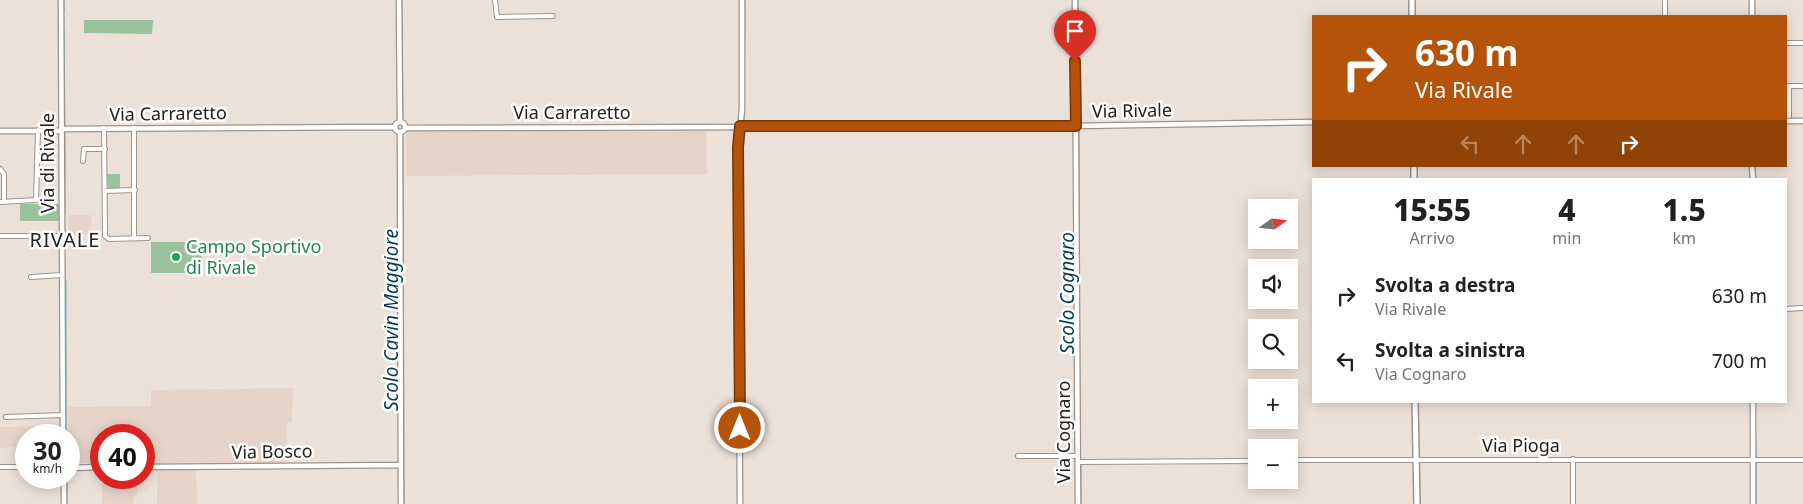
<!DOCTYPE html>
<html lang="it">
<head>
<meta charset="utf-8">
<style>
  body { margin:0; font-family:"Noto Sans",sans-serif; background:#f6f6f6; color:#202124; height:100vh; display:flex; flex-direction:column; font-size:19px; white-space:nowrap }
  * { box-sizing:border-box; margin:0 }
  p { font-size:16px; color:#757577 }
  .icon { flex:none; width:28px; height:28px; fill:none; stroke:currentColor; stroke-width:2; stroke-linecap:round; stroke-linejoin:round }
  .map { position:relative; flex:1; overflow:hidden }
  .panel { position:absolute; left:1312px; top:178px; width:475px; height:225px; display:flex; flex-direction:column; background:#fff; border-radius:0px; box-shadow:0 2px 12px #0003 }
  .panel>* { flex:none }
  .banner { position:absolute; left:1312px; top:15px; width:475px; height:152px; border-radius:0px; box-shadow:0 2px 12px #0003; background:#b45309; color:#fff; overflow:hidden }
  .needle { width:32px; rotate:75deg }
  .tools { position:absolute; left:1248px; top:199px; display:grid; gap:10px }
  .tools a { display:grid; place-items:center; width:50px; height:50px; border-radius:0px; background:#fff; box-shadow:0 2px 12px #0003; font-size:25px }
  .speed { position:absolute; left:15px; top:424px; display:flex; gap:10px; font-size:25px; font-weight:700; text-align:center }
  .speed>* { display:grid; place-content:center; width:65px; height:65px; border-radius:50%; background:#fff; box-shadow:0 2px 12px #0003; line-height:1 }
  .speed small { font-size:12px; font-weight:400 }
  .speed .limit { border:8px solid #d22; background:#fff; color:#111 }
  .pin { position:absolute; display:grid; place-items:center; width:42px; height:42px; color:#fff; margin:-51px -21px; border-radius:50% 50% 50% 0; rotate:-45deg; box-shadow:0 0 5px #0007 }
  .pin .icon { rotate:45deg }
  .me { position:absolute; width:55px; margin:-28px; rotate:0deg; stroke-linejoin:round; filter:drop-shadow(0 0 4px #0008) }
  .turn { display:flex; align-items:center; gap:18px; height:105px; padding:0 20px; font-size:22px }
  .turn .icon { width:65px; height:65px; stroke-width:2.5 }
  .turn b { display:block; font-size:35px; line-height:42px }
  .lanes { display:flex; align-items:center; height:48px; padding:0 20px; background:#0003; justify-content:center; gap:25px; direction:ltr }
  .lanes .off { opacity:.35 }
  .eta { display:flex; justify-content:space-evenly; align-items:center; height:85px; text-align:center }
  .eta b { font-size:30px; font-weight:800; line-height:35px }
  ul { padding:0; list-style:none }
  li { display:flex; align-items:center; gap:15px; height:65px; padding:0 20px }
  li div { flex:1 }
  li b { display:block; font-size:19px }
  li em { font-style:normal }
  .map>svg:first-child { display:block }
  .built { fill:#e6d4c9 }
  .green { fill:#9ac39c }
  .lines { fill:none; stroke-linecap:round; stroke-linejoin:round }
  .stream { stroke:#6dafc9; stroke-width:1 }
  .minor-casing { stroke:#9d938c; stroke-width:6 }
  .tertiary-casing { stroke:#9d938c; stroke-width:7 }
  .secondary-casing { stroke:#9d938c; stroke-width:8 }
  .minor { stroke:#fff; stroke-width:4 }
  .tertiary { stroke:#fff; stroke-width:4.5 }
  .secondary { stroke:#fff; stroke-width:5 }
  .route-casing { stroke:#753606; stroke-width:12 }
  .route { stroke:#b45309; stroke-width:9 }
  .leisure-dot { fill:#2e9e5b; stroke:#fff; stroke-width:2 }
  .labels { text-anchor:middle; stroke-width:5; stroke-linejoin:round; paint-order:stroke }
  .street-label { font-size:18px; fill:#25211e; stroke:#fff }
  .leisure-label { font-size:18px; fill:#27864d; stroke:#fff; text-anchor:start }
  .water-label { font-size:19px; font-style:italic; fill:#003b4d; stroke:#fff }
  .quarter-label { font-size:20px; letter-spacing:1px; fill:#25211e; stroke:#fff }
</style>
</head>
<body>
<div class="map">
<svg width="1803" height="504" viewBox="0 0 1803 504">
  <rect width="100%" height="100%" fill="#ece1d9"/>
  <path class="built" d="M 706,128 L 707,174 L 406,176 L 406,131 Z
    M 69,215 L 91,215 L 92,234 L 69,235 Z
    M 293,388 L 292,422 L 287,423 L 287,463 L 144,463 L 144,435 L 101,435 L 101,463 L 69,463 L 68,407 L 151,406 L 151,390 Z
    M 48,426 L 49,429 L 60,429 L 60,435 L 26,435 L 26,464 L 25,457 L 16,457 L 15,447 L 0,448 L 0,427 Z
    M 164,469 L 196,469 L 197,504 L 157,504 L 157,475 L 159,471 Z
    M 137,478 L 137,495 L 133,497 L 133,504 L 102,504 L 102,482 L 113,482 L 114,479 Z"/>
  <path class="green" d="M 84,20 L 153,20 L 152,34 L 84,33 Z
    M 107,174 L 120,174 L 120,188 L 108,188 Z
    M 20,204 L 59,204 L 59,221 L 20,221 Z
    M 151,242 L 201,242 L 202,273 L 151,273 Z"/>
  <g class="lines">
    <path class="stream" d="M 64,0 L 64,12
      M 402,0 L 403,118
      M 1078,0 L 1079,122
      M 1415,0 L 1415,16
      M 1754,0 L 1754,16
      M 64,24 L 64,17
      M 64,27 L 65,127
      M 744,124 L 745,0
      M 1079,128 L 1080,459
      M 65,131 L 65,214
      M 403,135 L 404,504
      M 741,140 L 742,504
      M 1755,166 L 1755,175
      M 1416,172 L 1417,179
      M 66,281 L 66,435
      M 1418,401 L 1419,458
      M 1755,401 L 1756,458
      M 1756,461 L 1756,504
      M 1419,462 L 1420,504
      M 1081,464 L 1081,504
      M 67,478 L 67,504"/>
    <g class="minor-casing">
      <path id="minor" d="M 495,0 L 497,17 L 553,16
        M 1665,0 L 1665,16
        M 1786,43 L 1803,43
        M 1788,86 L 1803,86
        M 1789,86 L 1789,116
        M 104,128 L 105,236 L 109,239 L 148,238
        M 134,128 L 134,237
        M 83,161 L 84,149 L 105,149
        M 0,169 L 4,174 L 4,202
        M 105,191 L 135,190
        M 0,202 L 36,200 L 38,130
        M 0,236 L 62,236
        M 31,277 L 62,275
        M 1786,309 L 1803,308
        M 6,417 L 63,415
        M 1018,456 L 1078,456
        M 1573,459 L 1573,504
        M 1289,460 L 1803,460
        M 1078,462 L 1256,461
        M 0,467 L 26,467"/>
    </g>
    <g class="tertiary-casing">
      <path id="tertiary" d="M 61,0 L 63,435
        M 399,0 L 400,122
        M 1075,0 L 1078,504
        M 1752,16 L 1752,0
        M 1786,121 L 1803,121
        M395 127a5 5 0 1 1 10 0a5 5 0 1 1-10 0Z
        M 405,128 L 1074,126 L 1314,122
        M 61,129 L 395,127
        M 0,131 L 61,131
        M 400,132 L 401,504
        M 1752,166 L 1753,179
        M 1753,401 L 1753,504
        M 144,467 L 401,465
        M 69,468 L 101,467
        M 64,478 L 64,504
        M 740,504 L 738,147 L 742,109 L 742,0"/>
    </g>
    <g class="secondary-casing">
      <path id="secondary" d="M 1412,0 L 1412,16
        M 1414,166 L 1414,179
        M 1415,401 L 1417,504"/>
    </g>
    <use href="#minor" class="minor"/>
    <use href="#tertiary" class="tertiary"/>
    <use href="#secondary" class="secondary"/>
  </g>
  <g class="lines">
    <g class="route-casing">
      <path id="route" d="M 740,428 L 738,147 L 740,126 L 1076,126 L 1075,61"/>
    </g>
    <use href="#route" class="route"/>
  </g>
  <circle class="leisure-dot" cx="176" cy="257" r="5"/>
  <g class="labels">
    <g class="street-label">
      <text transform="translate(1132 111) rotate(-1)" y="6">Via Rivale</text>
      <text x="572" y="119">Via Carraretto</text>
      <text transform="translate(168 114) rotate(-1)" y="6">Via Carraretto</text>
      <text transform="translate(48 163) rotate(-90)" y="6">Via di Rivale</text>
      <text transform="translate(1064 432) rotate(-90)" y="6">Via Cognaro</text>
      <text x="1521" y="452">Via Pioga</text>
      <text transform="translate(272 452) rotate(-1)" y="6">Via Bosco</text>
    </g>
    <g class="leisure-label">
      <text x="186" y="253">Campo Sportivo<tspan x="186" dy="21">di Rivale</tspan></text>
    </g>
    <g class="water-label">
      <text transform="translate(1067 293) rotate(-90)" y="7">Scolo Cognaro</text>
      <text transform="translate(391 320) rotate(-90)" y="7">Scolo Cavin Maggiore</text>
    </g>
    <g class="quarter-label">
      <text x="65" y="247">RIVALE</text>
    </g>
  </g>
</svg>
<div class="tools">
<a><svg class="needle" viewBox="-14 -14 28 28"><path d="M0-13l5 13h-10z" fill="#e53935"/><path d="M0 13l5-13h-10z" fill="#757577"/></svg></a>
<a><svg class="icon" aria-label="sound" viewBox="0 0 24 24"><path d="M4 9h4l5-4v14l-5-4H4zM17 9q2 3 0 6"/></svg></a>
<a><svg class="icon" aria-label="search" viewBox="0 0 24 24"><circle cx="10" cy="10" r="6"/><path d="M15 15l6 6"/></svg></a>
<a>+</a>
<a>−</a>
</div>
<div class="speed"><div>30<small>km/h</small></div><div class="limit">40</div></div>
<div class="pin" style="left:1075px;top:61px;background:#d93025"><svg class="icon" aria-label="arrive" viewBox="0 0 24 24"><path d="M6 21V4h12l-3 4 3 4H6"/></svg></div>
<svg class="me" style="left:740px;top:428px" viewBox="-20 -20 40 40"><circle r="17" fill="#b45309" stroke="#fff" stroke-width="3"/><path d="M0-11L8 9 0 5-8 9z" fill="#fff"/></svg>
<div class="banner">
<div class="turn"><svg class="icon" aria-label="right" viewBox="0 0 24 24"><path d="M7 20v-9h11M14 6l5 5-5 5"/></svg><div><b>630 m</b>Via Rivale</div></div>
<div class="lanes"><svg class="icon off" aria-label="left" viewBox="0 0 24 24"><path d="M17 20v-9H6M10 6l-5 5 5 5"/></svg><svg class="icon off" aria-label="ahead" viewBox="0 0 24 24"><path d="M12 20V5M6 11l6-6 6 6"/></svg><svg class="icon off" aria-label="ahead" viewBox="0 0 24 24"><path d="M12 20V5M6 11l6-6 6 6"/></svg><svg class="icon" aria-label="right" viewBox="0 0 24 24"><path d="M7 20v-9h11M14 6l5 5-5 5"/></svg></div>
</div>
<section class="panel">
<div class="eta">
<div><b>15:55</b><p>Arrivo</p></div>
<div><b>4</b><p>min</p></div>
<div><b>1.5</b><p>km</p></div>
</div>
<ul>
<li><svg class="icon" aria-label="right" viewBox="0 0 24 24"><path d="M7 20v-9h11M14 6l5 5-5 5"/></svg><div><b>Svolta a destra</b><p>Via Rivale</p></div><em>630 m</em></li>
<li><svg class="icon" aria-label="left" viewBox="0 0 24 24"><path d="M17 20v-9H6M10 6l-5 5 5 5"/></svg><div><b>Svolta a sinistra</b><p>Via Cognaro</p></div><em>700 m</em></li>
</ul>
</section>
</div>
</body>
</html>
